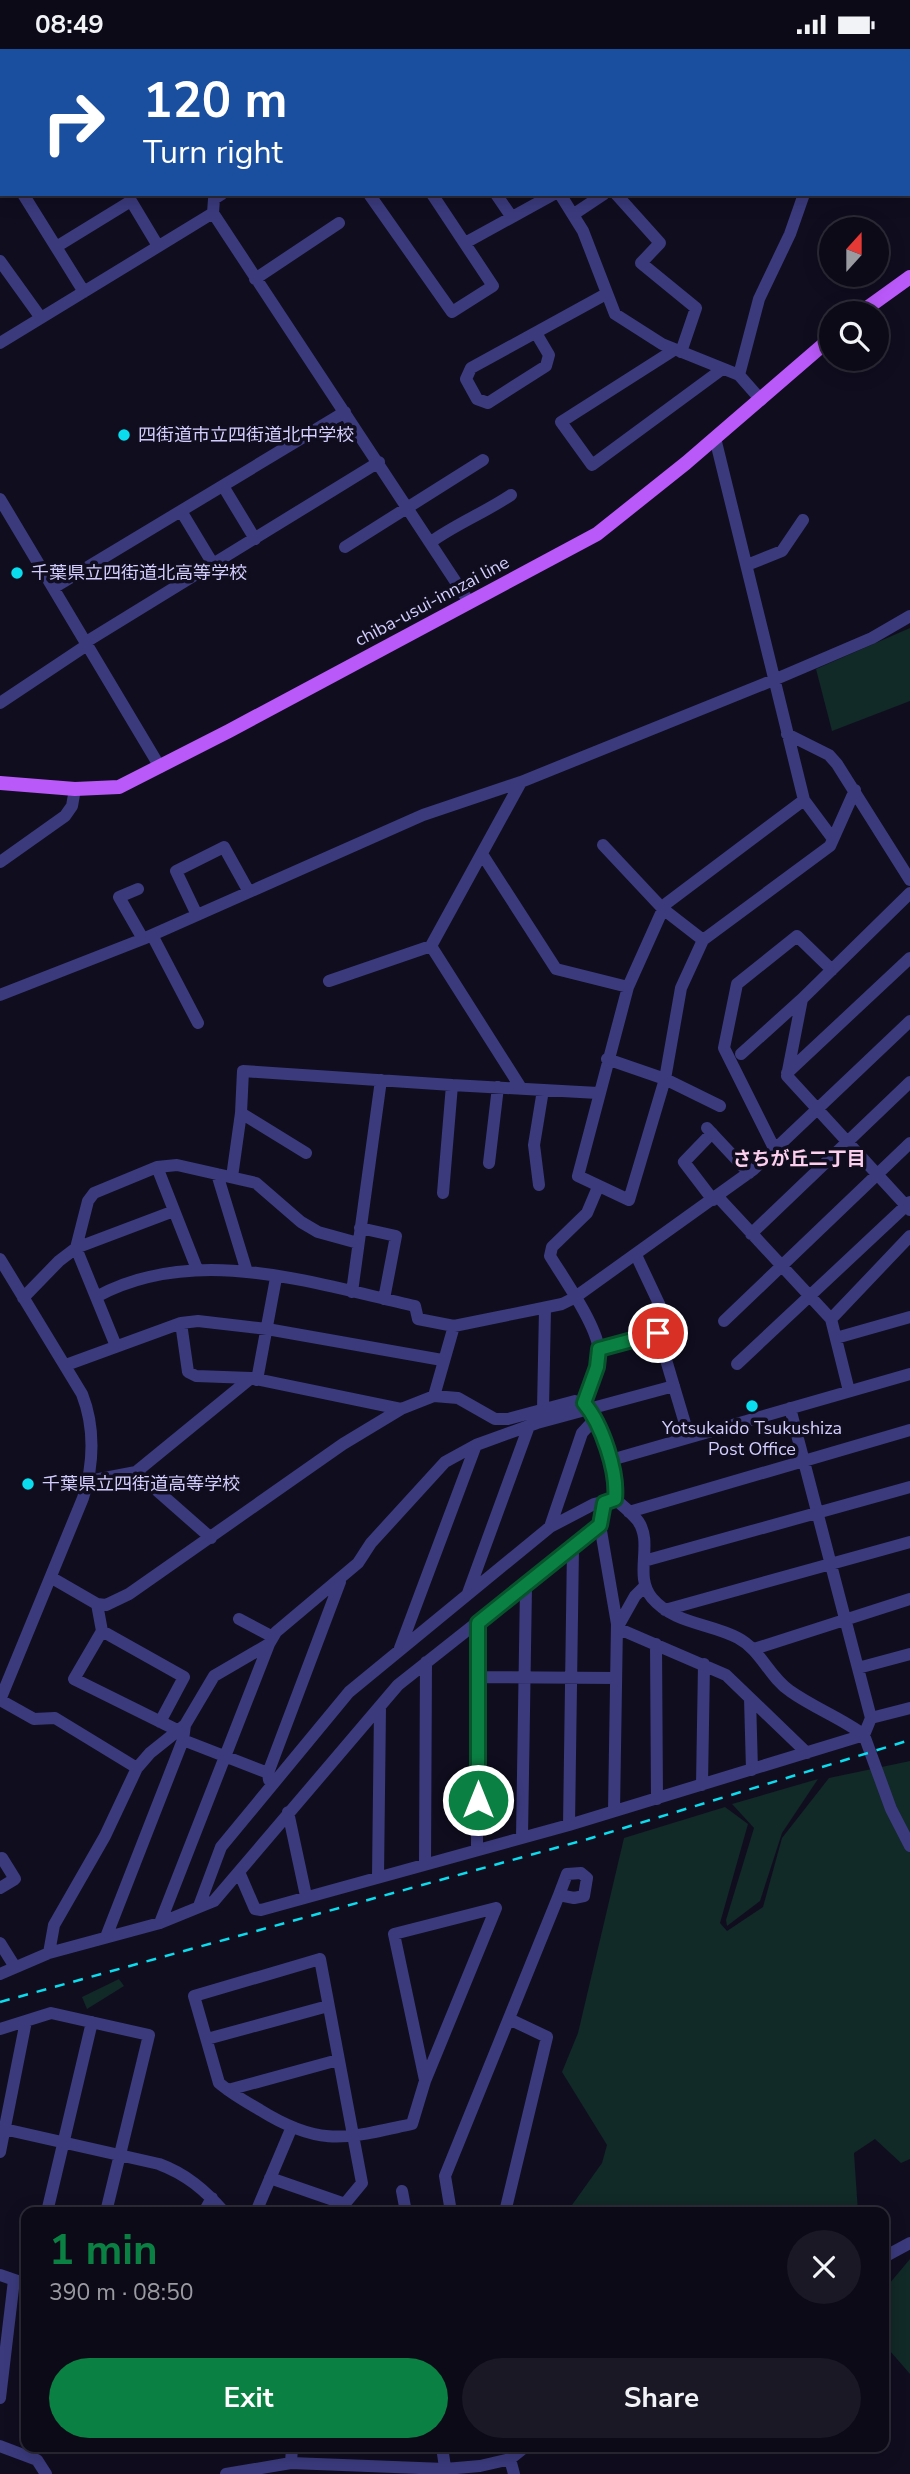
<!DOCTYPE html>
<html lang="en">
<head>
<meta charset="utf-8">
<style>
  body { margin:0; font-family:"Nunito Sans","Noto Sans JP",sans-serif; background:#1a1824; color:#f1f3f6; height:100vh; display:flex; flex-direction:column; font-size:26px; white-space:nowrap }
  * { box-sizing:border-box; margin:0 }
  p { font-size:23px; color:#9a9aa1 }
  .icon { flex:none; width:38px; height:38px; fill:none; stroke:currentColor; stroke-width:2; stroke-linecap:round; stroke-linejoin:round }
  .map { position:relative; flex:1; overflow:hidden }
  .panel { position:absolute; left:21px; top:2158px; width:868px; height:245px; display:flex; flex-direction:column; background:#0c0a17; border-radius:14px; box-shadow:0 4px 18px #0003,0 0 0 2px #2c2b36 }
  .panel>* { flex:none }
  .hud { position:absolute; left:0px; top:0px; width:910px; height:147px; box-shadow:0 4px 18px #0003,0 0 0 2px #2c2b36; background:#1a4fa0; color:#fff; overflow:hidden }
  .needle { width:46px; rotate:21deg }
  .buttons { position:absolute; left:819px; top:168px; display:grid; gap:14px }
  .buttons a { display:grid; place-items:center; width:70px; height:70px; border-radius:50%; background:#0c0a17; box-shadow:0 4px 18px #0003,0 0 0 2px #2c2b36; font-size:35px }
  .pin { position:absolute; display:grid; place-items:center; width:60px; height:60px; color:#fff; margin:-30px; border:4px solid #fff; border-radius:50%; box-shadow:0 2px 7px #0007 }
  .me { position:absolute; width:77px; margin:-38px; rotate:0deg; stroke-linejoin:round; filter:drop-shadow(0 0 5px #0008) }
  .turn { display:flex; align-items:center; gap:24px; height:147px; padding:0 28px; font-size:32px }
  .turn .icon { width:91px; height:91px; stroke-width:2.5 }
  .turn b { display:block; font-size:49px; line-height:60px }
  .round { display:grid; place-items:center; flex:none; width:74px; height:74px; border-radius:37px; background:#1a1824 }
  .overview { display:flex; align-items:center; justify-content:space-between; height:119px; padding:0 28px }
  h1 { font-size:42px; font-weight:700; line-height:52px; color:#0b8043 }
  .primary-button { display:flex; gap:14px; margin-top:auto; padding:14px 28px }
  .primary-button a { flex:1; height:80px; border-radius:42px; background:#0b8043; color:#fff; font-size:28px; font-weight:700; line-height:80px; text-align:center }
  .primary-button a+a { background:#1a1824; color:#f1f3f6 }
  .status { display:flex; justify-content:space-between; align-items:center; height:49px; padding:0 35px; background:#0c0a17; direction:ltr }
  .status svg { height:19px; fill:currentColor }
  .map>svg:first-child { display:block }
  .green { fill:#112927 }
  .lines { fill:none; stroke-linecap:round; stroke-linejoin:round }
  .stream { stroke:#0b1d3b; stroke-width:2.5 }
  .minor { stroke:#3b3a7d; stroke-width:12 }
  .major { stroke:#b959f9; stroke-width:14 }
  .rail { stroke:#09ddee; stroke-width:2.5; stroke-dasharray:10 9; stroke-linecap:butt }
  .route-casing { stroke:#07532c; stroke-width:18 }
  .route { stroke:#0b8043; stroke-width:12 }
  .poi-dot { fill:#09ddee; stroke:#100d1f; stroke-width:2.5 }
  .labels { text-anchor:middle; stroke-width:7; stroke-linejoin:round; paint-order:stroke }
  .poi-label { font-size:18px; fill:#d2cdfd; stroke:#100d1f; text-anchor:start }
  .street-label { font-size:18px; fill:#d2cdfd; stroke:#100d1f }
  .neighbourhood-label { font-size:19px; font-weight:bold; fill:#fdcfee; stroke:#100d1f }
</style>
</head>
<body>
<div class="status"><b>08:49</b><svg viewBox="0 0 49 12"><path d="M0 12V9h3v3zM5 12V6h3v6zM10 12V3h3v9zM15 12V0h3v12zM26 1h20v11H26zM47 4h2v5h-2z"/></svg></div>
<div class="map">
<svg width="910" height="2425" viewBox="0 0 910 2425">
  <rect width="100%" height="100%" fill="#100d1f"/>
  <path class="green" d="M 910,579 L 910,652 L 832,682 L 816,620 Z
    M 910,1712 L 910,2110 L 901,2114 L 875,2090 L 854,2104 L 858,2163 L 567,2163 L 602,2114 L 607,2096 L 562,2023 L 578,1984 L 624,1789 L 725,1758 L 748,1775 L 720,1874 L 727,1882 L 763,1858 L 782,1789 L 829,1729 Z
    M 818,1730 L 782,1784 L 760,1852 L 727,1877 L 726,1871 L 754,1779 L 732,1755 Z
    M 119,1930 L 124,1937 L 87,1960 L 82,1948 Z
    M 910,2210 L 910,2325 L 884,2295 L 884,2241 Z"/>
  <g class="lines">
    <path class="stream" d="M 77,2 L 79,0
      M 0,57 L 2,56"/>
    <path class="minor" d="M 133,0 L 134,2
      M 271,0 L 272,2
      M 395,0 L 396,2
      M 461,0 L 462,2
      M 531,0 L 532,2
      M 594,0 L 594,2
      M 854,0 L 855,2
      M 13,2 L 16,0
      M 119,2 L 120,0
      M 179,2 L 180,0
      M 323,2 L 325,0
      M 823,2 L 823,0
      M 0,10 L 2,9
      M 0,91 L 2,90
      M 23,145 L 56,198
      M 369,145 L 452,263 L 493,237 L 432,145
      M 496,145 L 511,167
      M 560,145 L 583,182 L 615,265 L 662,295 L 739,326 L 761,351
      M 616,145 L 660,194 L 641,214 L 696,259 L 681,303
      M 213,164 L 214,150 L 222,145
      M 574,165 L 604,145
      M 465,194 L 554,145
      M 0,212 L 41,269
      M 255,230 L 339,174
      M 84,243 L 56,198 L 131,152 L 158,197
      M 536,284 L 549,306 L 546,317 L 488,354 L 477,350 L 466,330 L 471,319 L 606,245
      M 0,294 L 213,164 L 469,553
      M 674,301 L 561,373 L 592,416 L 721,321
      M 739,326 L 759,250 L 790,185 L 804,145
      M 715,389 L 804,751 L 833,790
      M 223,437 L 255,490
      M 0,450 L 160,718
      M 181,462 L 213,515
      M 431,493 C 456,475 484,464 511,446
      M 345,498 L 483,411
      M 747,516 L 782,502 L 803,471
      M 53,539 L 345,363
      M 86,593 L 379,413
      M 0,654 L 87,596
      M 787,685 L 829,706 L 837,715 L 910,831
      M 804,751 L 667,854 L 663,860 L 628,938 L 578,1127 L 629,1151 L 665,1030 L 681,939 L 703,891 L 830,797 L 855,741
      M 603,796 L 663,860 L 703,891
      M 482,805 L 556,920 L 628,938
      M 0,813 L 65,767 L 72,757 L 75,740
      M 138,840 L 119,848 L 143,890
      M 910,844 L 802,950 L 787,1027 L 910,1161
      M 197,866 L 176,822 L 224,798 L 249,843
      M 152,886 L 198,974
      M 329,932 L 431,897
      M 0,946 L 143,890 L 423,766 L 521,733 L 776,630 L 872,589 L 910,567
      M 741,1005 L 802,950
      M 607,1010 L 665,1030 L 720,1057
      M 787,1024 L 910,909
      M 521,1039 L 431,897 L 521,733
      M 241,1064 L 306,1104
      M 707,1079 L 749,1124
      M 712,1084 L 684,1113 L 713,1151
      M 774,1099 L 724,999 L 737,935 L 797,887 L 832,921
      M 489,1114 L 498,1038
      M 157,1118 L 197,1220
      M 217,1125 L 247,1223
      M 232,1128 L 241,1064 L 243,1022 L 452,1036
      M 539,1136 L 534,1096 L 543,1041
      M 443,1144 L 452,1036 L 598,1044
      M 718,1148 L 831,1270 L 849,1342
      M 360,1179 L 396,1187 L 384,1250
      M 751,1185 L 910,1033
      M 636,1206 L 661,1259
      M 0,1210 L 82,1345 C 95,1378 94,1415 83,1449 L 0,1651
      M 352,1243 L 381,1031
      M 96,1248 C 195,1194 312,1234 415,1257 L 418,1270 L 454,1277 L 562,1255 L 574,1249 L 754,1120 L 910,972
      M 23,1249 L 59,1212 L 76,1199 L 174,1162
      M 831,1270 L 910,1187
      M 724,1272 L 910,1094
      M 181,1274 L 188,1323 L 196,1327 L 251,1329 L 401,1360
      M 836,1289 L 910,1268
      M 116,1297 L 76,1199 L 88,1152 L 94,1144 L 157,1118 L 177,1116 L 256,1134 L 301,1173 L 318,1183 L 358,1194
      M 599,1300 L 658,1284 L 689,1388
      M 737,1315 L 910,1153
      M 66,1316 L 181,1274 L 198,1272 L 267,1280 L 442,1311
      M 257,1331 L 276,1229
      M 434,1347 L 454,1277
      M 584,1354 C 590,1338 601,1318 599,1301 C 596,1275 564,1230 550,1207 L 552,1198 L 587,1164 L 598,1138
      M 790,1359 L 871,1669
      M 543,1360 L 545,1260
      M 611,1411 L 910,1325
      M 136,1423 L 211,1489
      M 89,1432 L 136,1423 L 251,1329
      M 615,1450 C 623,1457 632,1464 638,1472 C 654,1495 633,1526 652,1549 C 674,1575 710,1574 738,1589 C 761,1601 769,1628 790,1642 C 814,1659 841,1669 864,1686
      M 604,1454 L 600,1476 L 617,1575 L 614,1762
      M 629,1463 L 910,1381
      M 550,1478 L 582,1384 L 594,1371
      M 644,1512 L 910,1438
      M 52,1529 L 97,1555 L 106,1556 L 129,1545 L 343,1395 L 401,1360 L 434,1347 L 458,1349 L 495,1370 L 508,1370 L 575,1352 L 584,1354 C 602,1375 618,1423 615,1450
      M 645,1537 L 635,1547 L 617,1579 L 726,1626 L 807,1704
      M 468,1544 L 529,1377
      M 97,1555 L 102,1582 L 74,1630 L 179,1682
      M 665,1561 L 910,1493
      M 239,1570 L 273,1588
      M 102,1582 L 184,1628 L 160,1673
      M 656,1595 L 657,1750
      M 400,1599 L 476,1396
      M 754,1600 L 910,1550
      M 858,1619 L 910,1605
      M 478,1628 L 616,1629
      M 750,1649 L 752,1721
      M 0,1651 L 34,1670 L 55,1669 L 137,1719
      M 910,1659 L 871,1669 L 864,1686 L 891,1760 L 910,1797
      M 183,1691 L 268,1724 L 269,1731
      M 268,1724 L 340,1533
      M 702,1736 L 704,1615
      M 288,1763 L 306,1847
      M 569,1776 L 573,1498
      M 522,1788 L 526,1537
      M 477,1800 L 478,1574
      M 0,1810 L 2,1809 L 15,1830 L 0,1839
      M 425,1815 L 426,1613
      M 239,1823 L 255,1860 L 261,1861 L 569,1776 L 864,1686
      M 378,1828 L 380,1658
      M 199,1857 L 221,1798 L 349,1643 L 550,1478 L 594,1455 L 615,1450
      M 160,1874 L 269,1595 L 276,1583 L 358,1514 L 371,1494 L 445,1413 L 476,1396 L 537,1374 L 674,1337
      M 106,1888 L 183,1691 L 185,1676
      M 0,1894 L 15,1918
      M 49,1904 L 54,1876 L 105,1787 L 137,1719 L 150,1704 L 185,1676 L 214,1627 L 269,1595
      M 0,1925 L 49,1904 L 160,1874 L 214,1852 L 398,1636 L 600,1476
      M 0,1980 L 51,1964 L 149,1986 L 106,2163
      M 207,1990 L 328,1957
      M 425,2031 L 394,1885 L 496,1859
      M 228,2041 L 338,2011
      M 0,2079 L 159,2115 C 186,2125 205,2141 224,2163
      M 0,2103 L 26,1972
      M 270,2129 L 345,2155
      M 402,2142 L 406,2163
      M 47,2163 L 92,1973
      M 204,2163 L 212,2149
      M 256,2163 L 291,2080
      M 338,2163 L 362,2134 L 320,1910 L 194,1947 L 219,2034 C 232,2045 246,2053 260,2061 C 321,2099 346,2089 412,2075 L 425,2032 L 496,1859
      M 451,2163 L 445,2127 L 559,1846 L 567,1825 L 581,1824 L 587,1829 L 584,1847 L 574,1849 L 559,1846
      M 505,2163 L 547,1988 L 509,1970
      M 884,2208 L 910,2194
      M 0,2226 L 26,2235
      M 0,2349 L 14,2231
      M 0,2397 L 37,2411 L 46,2425
      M 442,2398 L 446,2425
      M 510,2410 L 514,2425
      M 291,2414 L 292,2398
      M 226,2425 L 291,2414 L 445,2420 L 480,2417 L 510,2410 L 525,2398"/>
    <path class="major" d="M 860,264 L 910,228
      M 0,734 L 75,740 L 119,738 L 229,682 L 597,485 L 686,414 L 831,289"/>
    <path class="rail" d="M 0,1953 L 588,1790 L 910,1691"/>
  </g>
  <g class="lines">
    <g class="route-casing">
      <path id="route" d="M 478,1751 L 478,1574 L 600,1476 L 604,1454 L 615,1450 C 618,1423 602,1375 584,1354 L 597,1318 L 599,1300 L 658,1284"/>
    </g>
    <use href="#route" class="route"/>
  </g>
  <g class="poi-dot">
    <circle cx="124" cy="386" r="7"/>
    <circle cx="17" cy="524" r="7"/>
    <circle cx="752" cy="1357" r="7"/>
    <circle cx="28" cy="1435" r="7"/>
  </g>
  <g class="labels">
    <g class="poi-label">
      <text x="138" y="392">四街道市立四街道北中学校</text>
      <text x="31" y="530">千葉県立四街道北高等学校</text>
      <text x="752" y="1385" text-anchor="middle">Yotsukaido Tsukushiza<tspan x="752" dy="21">Post Office</tspan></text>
      <text x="42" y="1441">千葉県立四街道高等学校</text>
    </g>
    <g class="street-label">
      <text transform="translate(432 552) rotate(-28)" y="6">chiba-usui-innzai line</text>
    </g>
    <g class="neighbourhood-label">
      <text x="799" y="1116">さちが丘二丁目</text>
    </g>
  </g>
</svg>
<div class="buttons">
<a><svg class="needle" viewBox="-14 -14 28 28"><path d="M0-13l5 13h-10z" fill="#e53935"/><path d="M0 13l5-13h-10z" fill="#9a9aa1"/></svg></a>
<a><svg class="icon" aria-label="search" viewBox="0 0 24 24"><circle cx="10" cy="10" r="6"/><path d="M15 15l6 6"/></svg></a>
</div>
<div class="pin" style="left:658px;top:1284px;background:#d93025"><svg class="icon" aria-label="arrive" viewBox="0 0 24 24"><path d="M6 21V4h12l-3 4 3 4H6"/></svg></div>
<svg class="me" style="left:478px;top:1751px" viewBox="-20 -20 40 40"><circle r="17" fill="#0b8043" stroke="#fff" stroke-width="3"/><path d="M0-11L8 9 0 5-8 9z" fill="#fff"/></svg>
<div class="hud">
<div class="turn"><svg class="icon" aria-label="right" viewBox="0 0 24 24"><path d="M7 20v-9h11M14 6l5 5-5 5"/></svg><div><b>120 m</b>Turn right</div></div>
</div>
<section class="panel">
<div class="overview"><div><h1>1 min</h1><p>390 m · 08:50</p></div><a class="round"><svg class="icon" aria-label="close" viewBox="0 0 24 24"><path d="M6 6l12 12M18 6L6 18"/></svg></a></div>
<div class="primary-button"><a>Exit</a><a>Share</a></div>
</section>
</div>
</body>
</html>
